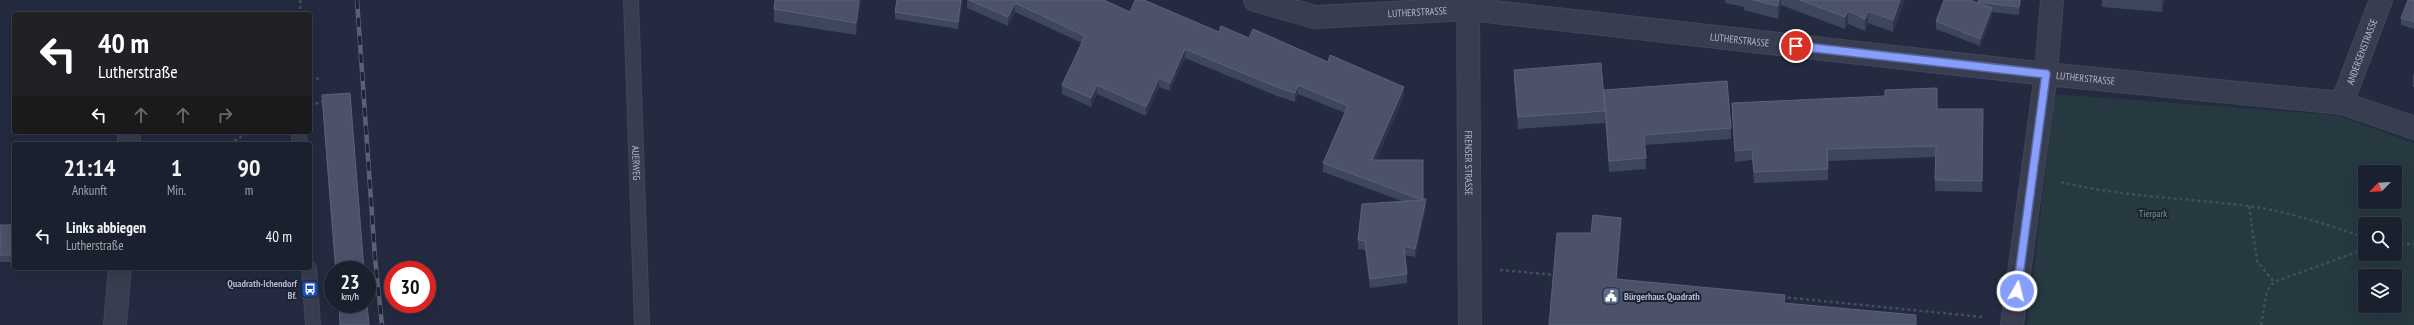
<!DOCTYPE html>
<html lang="de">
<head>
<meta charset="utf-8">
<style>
  body { margin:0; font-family:"PT Sans Narrow",sans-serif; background:#242837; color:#f1f3f6; height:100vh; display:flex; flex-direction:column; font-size:15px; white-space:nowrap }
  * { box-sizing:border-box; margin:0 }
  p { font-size:13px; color:#a0a3aa }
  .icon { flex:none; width:22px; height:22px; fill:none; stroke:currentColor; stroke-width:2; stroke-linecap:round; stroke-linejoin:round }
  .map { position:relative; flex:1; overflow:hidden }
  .sheet { position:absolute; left:12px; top:142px; width:300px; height:128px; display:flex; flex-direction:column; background:#1b202f; border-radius:4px; box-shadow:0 4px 16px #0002,0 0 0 1px #393e4b }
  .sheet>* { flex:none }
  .hud { position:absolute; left:12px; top:12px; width:300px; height:122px; border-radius:4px; box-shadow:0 4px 16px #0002,0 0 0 1px #393e4b; background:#202124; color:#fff; overflow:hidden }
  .needle { width:26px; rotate:246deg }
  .fabs { position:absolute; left:2358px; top:165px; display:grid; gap:8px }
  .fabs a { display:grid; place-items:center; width:44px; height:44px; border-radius:4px; background:#1b202f; box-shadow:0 4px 16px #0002,0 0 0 1px #393e4b; font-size:20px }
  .speed { position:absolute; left:324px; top:261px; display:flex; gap:8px; font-size:20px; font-weight:700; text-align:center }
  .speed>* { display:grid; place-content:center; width:52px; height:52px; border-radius:50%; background:#1b202f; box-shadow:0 4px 16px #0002,0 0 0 1px #393e4b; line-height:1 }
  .speed small { font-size:10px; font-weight:400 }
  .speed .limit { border:6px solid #d22; background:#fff; color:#111 }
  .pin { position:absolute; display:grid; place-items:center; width:34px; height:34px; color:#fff; margin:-17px; border:2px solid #fff; border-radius:50%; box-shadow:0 1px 4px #0007 }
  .me { position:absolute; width:44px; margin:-22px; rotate:8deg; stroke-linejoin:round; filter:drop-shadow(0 0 3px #0008) }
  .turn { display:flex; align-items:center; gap:14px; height:84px; padding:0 20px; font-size:18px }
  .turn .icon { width:52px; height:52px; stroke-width:2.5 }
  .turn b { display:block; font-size:28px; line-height:34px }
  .lanes { display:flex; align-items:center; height:38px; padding:0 20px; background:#0003; justify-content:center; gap:20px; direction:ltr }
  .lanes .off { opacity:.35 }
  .eta { display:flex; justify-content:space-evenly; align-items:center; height:68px; text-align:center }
  .eta b { font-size:24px; font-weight:700; line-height:28px }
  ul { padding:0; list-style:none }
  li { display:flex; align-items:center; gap:12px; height:52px; padding:0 20px }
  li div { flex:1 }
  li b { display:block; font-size:15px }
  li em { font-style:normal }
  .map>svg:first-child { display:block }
  .green { fill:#263840; fill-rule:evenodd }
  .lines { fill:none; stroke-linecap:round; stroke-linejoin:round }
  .lane-casing { stroke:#414658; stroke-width:16 }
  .street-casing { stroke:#414658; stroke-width:24 }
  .path { stroke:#3f5158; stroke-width:2.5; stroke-dasharray:3 3; stroke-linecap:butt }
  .lane { stroke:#383d4f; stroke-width:14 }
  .street { stroke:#383d4f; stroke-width:22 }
  .rail-casing { stroke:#5a6076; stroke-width:4.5 }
  .rail { stroke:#1d2234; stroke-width:3; stroke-dasharray:9; stroke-linecap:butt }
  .wall { fill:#3e465d }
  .shaded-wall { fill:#2e354c }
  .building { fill:#4b5269; stroke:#5b6278 }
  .route-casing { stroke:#5867a3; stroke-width:10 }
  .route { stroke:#889efb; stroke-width:7 }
  .labels { text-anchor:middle; stroke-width:4; stroke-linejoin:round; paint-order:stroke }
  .street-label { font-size:10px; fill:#b4b8ca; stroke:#1d2234 }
  .park-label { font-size:10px; fill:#6a9c7f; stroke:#1d2234 }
  .poi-label { font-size:10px; font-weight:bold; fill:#b4b8ca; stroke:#1d2234; text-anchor:end }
</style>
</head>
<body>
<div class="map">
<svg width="2414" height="325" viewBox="0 0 2414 325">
  <rect width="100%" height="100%" fill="#242a3f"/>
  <path class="green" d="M 2055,94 L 2336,115 L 2414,143 L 2414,325 L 2027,325 ZM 2365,172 L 2395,172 L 2395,202 L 2365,202 ZM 2365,224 L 2395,224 L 2395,254 L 2365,254 ZM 2365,276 L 2395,276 L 2395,306 L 2365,306 Z"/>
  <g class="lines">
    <g class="lane-casing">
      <g id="lane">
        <path id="s1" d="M 631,0 L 642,325"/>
        <path d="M 298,132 L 300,144"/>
        <path d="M 309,268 L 313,325"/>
      </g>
    </g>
    <g class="street-casing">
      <g id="street">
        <path id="s2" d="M 1255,0 L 1315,17 L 1468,9 L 2046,74 L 2342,103 L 2414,128"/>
        <path id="s3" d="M 1468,0 L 1470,325"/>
        <path id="s4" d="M 2342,103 L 2381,0"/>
        <path d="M 129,144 L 129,132"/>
        <path d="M 115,325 L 120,268"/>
        <path d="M 2012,325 L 2046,74 L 2052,0"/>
      </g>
    </g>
    <path class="path" d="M 300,0 L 301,14
      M 310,78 L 321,79
      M 310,106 L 323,101
      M 229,144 L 249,132
      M 2061,182 C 2122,197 2186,198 2248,206 C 2288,211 2326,225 2365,237
      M 2249,206 L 2257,261 L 2274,282
      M 2395,243 L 2414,244
      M 1500,270 L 1557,275
      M 1782,297 L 1983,317
      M 2261,325 L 2267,291 L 2274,282 L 2365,249"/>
    <use href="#lane" class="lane"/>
    <use href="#street" class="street"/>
    <g class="rail-casing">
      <path id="rail" d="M 357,0 L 375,258 L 382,325"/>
    </g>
    <use href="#rail" class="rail"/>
  </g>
  <path class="wall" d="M 861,0 L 856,35 L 774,22 L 774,9 Z
    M 897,0 L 963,0 L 958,29 L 895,19 L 895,12 Z
    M 967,0 L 1104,0 L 1130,12 L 1219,32 L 1249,38 L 1404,96 L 1376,160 L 1423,199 L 1426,208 L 1415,257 L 1405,255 L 1407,274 L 1407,283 L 1370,288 L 1365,250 L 1358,249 L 1358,240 L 1402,201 L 1323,172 L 1323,163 L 1345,113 L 1298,94 L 1295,102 L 1277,96 L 1185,58 L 1170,91 L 1159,87 L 1146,116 L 1097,94 L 1091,107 L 1062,94 L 1062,85 L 1082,43 L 1015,12 L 1008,26 L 967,8 Z
    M 1725,0 L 1905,0 L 1893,32 L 1868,23 L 1865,31 L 1848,24 L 1845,29 L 1781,5 L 1778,19 L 1744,10 L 1744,7 L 1725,3 Z
    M 1979,0 L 2021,0 L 2019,15 L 1992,12 L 1992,16 L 1980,46 L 1936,29 L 1936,21 L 1978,3 Z
    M 2102,0 L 2165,0 L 2162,12 L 2102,7 Z
    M 2414,0 L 2414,29 L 2401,25 L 2401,18 Z
    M 1514,70 L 1604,92 L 1731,128 L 1731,139 L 1645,145 L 1646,169 L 1609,172 L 1605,119 L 1605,123 L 1518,129 L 1514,82 Z
    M 2414,73 L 2414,87 L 2413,87 L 2413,77 Z
    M 322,95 L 364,270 L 335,270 L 322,103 Z
    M 1732,103 L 1937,109 L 1983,109 L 1982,192 L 1935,191 L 1935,157 L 1828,161 L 1828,180 L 1754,183 L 1752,160 L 1735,162 L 1732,114 Z
    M 14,163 L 14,243 L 12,243 L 11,262 L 0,262 L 0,225 L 12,225 Z
    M 338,304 L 367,304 L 369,325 L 340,325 Z"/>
  <path class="shaded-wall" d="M 859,0 L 861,0 L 856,35 L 856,23 Z
    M 961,0 L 963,0 L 958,29 L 958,22 Z
    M 1779,0 L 1781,0 L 1781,5 L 1778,19 L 1778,6 Z
    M 1900,0 L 1905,0 L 1893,32 L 1893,20 Z
    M 2020,0 L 2021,0 L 2019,15 L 2019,7 Z
    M 2162,0 L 2165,0 L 2162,12 Z
    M 1015,3 L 1015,12 L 1008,26 L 1008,17 Z
    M 1992,8 L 1992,16 L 1980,46 L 1980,39 Z
    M 1848,11 L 1848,24 L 1845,29 L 1845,17 Z
    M 1868,11 L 1868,23 L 1865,31 L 1865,19 Z
    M 1185,49 L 1185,58 L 1170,91 L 1170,83 Z
    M 1159,78 L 1159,87 L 1146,116 L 1146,107 Z
    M 1097,85 L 1097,94 L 1091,107 L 1091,98 Z
    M 1298,85 L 1298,94 L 1295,102 L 1295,93 Z
    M 1404,87 L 1404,96 L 1372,169 L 1372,160 Z
    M 1426,199 L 1426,208 L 1415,257 L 1415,249 Z
    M 1621,218 L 1621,230 L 1616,291 L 1616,279 Z"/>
  <path class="building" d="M 775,0 L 859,0 L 856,23 L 774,9 Z
    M 897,0 L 961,0 L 958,22 L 895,12 Z
    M 969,0 L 1104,0 L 1130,12 L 1135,0 L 1144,0 L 1219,32 L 1221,26 L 1249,38 L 1253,29 L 1328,62 L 1330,55 L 1404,87 L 1372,160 L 1423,160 L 1423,199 L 1426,199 L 1415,249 L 1404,246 L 1407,274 L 1370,279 L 1365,241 L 1358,240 L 1362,204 L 1422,200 L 1323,163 L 1348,106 L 1298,85 L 1295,93 L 1277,87 L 1185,49 L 1170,83 L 1159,78 L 1146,107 L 1097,85 L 1091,98 L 1062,85 L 1085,36 L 1015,3 L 1008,17 Z
    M 1753,0 L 1779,0 L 1778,6 Z
    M 1800,0 L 1900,0 L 1893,20 L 1868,11 L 1865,19 L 1848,11 L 1845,17 Z
    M 1944,0 L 1970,0 L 1992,8 L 1980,39 L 1936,21 Z
    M 1979,0 L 2020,0 L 2019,7 L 1978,2 Z
    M 2408,0 L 2414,0 L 2414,22 L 2401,18 Z
    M 1601,63 L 1605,111 L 1518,117 L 1514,70 Z
    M 1727,81 L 1731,128 L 1644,135 L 1646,158 L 1609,161 L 1604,90 Z
    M 1937,88 L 1937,109 L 1983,109 L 1982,181 L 1935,180 L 1936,146 L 1827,149 L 1828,169 L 1754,172 L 1752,149 L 1735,151 L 1732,103 L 1885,96 L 1885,90 Z
    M 350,93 L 364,270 L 336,270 L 322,95 Z
    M 14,163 L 14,235 L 12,235 L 11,255 L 0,255 L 0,225 L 12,225 Z
    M 1593,215 L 1621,218 L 1616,279 L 1785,295 L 1784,303 L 1916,315 L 1916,325 L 1549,325 L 1557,233 L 1591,233 Z
    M 339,304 L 367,304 L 369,325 L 340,325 Z"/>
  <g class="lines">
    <g class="route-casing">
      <path id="route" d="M 1796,46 L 2046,74 L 2017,291"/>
    </g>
    <use href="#route" class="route"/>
  </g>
  <defs>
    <g id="bus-square" transform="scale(0.9)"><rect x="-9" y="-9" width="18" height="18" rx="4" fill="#1a4fb4" stroke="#1d2234"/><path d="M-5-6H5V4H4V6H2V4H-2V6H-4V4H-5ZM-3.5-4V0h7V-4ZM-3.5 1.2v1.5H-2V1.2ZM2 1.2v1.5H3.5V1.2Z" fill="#fff"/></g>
    <g id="civic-square" transform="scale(0.9)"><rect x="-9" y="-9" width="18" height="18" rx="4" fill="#5c6f8a" stroke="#1d2234"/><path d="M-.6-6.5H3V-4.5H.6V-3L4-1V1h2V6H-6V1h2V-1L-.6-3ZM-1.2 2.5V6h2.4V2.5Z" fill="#fff"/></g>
  </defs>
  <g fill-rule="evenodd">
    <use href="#bus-square" x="310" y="289"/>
    <use href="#civic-square" x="1611" y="296"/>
  </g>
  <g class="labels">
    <g class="street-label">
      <text dy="4" stroke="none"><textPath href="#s2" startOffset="165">LUTHERSTRASSE</textPath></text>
      <text dy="4" stroke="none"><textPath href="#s2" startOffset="489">LUTHERSTRASSE</textPath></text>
      <text dy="4" stroke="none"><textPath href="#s4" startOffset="55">ANDERSENSTRASSE</textPath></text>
      <text dy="4" stroke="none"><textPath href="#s2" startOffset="837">LUTHERSTRASSE</textPath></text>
      <text dy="4" stroke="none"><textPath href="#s1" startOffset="163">AUERWEG</textPath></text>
      <text dy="4" stroke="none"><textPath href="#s3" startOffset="163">FRENSER STRASSE</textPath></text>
    </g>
    <g class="park-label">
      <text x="2153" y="217">Tierpark</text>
    </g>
    <g class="poi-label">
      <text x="297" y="287">Quadrath-Ichendorf<tspan x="297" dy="12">Bf.</tspan></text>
      <text x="1624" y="300" text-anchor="start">Bürgerhaus.Quadrath</text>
    </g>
  </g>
</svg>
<div class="fabs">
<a><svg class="needle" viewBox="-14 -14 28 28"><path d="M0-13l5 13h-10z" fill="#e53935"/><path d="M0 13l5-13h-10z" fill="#a0a3aa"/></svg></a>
<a><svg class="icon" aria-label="search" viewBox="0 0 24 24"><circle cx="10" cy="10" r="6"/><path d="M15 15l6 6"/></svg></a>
<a><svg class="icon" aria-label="layers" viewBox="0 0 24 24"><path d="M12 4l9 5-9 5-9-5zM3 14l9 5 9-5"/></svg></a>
</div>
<div class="speed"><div>23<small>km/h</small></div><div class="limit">30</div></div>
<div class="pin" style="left:1796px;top:46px;background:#d93025"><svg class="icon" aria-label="arrive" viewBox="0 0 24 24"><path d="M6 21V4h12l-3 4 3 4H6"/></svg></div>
<svg class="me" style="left:2017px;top:291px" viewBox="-20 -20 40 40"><circle r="17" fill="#889efb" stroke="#fff" stroke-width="3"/><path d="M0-11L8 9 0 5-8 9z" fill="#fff"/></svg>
<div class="hud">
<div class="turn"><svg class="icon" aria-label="left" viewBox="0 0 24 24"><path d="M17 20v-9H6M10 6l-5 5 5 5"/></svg><div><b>40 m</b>Lutherstraße</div></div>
<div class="lanes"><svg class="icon" aria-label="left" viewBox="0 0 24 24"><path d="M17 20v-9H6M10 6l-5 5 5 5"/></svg><svg class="icon off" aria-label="ahead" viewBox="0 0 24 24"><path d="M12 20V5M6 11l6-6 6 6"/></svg><svg class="icon off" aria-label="ahead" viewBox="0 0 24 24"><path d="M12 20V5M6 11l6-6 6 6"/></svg><svg class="icon off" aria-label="right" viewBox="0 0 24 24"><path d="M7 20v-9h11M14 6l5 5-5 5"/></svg></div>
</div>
<section class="sheet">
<div class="eta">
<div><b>21:14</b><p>Ankunft</p></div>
<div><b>1</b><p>Min.</p></div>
<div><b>90</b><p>m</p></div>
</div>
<ul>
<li><svg class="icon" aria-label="left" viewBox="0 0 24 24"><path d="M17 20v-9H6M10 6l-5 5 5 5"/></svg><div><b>Links abbiegen</b><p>Lutherstraße</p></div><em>40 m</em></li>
</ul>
</section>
</div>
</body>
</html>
